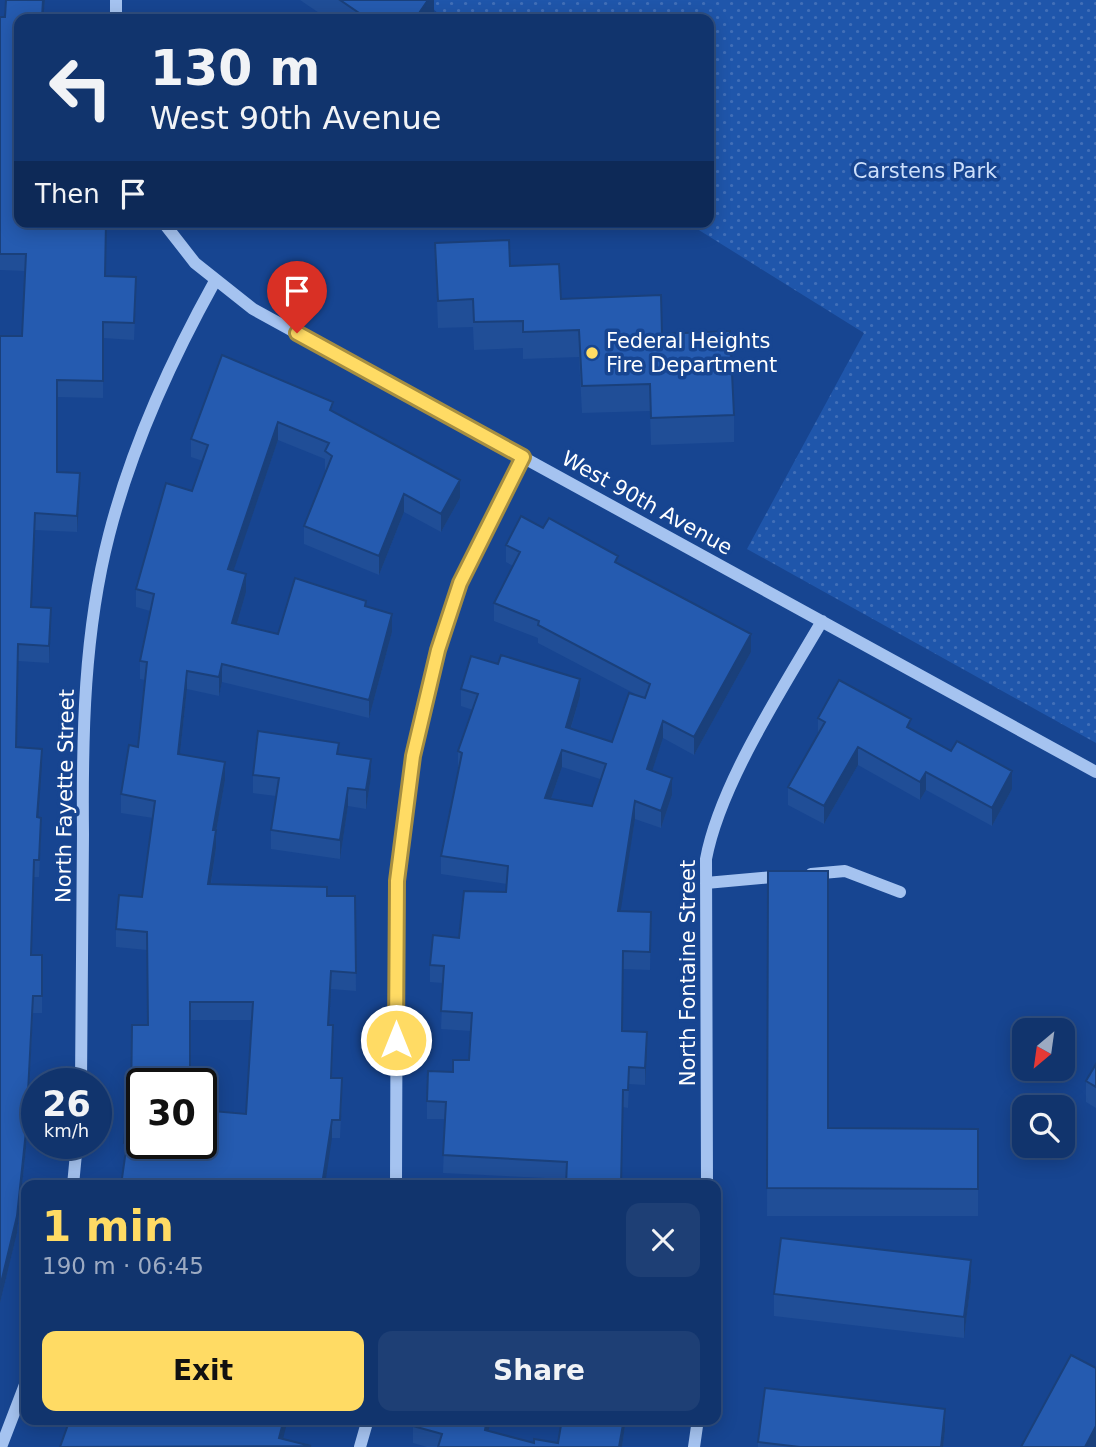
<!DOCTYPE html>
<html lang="en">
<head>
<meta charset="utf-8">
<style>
  body { margin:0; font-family:"DejaVu Sans",sans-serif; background:#1e3f75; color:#f1f3f6; height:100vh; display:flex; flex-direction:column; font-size:26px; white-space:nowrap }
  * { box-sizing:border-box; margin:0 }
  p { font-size:23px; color:#9caac2 }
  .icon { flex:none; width:38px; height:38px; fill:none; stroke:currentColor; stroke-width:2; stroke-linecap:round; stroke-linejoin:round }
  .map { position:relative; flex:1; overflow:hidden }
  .panel { position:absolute; left:21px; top:1180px; width:700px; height:245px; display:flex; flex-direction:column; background:#11346d; border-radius:14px; box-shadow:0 4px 18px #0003,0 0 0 2px #304f80 }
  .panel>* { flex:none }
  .top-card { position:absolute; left:14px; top:14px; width:700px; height:214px; border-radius:14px; box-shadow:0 4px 18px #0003,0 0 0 2px #304f80; background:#11346d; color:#f1f3f6; overflow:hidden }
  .needle { width:46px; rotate:209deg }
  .tools { position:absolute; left:1012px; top:1018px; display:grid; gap:14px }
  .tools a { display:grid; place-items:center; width:63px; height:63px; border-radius:14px; background:#11346d; box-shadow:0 4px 18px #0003,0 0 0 2px #304f80; font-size:35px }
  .speed { position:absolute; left:21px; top:1068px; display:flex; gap:14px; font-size:35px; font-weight:700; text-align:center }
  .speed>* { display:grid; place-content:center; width:91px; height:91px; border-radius:50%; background:#11346d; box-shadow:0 4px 18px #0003,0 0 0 2px #304f80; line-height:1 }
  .speed small { font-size:18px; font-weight:400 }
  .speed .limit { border:4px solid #111; border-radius:10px; background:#fff; color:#111 }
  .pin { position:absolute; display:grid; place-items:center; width:60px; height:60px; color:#fff; margin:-72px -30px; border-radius:50% 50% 50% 0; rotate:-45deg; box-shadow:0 0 7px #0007 }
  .pin .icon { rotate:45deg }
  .me { position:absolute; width:77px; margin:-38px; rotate:0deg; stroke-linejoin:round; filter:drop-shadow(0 0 5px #0008) }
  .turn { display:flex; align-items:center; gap:24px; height:147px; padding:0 21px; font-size:32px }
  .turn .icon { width:91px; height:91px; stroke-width:2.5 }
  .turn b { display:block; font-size:49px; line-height:60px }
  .then { display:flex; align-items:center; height:66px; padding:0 21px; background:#0003; gap:14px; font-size:26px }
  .round { display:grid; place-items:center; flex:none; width:74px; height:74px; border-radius:14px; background:#1e3f75 }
  .summary { display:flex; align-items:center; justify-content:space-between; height:119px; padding:0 21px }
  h1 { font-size:42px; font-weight:700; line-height:52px; color:#ffdb64 }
  .cta { display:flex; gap:14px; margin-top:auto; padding:14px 21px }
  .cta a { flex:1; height:80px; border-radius:14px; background:#ffdb64; color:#111; font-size:28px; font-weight:700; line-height:80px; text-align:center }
  .cta a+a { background:#1e3f75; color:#f1f3f6 }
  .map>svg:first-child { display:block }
  .park { fill:url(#park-dots) }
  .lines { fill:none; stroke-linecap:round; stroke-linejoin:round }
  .minor { stroke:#a5c3f0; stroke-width:12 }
  .wall { fill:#204e97; fill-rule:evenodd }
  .shaded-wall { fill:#1a407b }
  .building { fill:#255bb0; stroke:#1a407b; stroke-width:2; fill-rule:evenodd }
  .route-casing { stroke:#a68e41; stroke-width:18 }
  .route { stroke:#ffdb64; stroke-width:12 }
  .poi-dot { fill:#ffdb64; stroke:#174591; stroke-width:2.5 }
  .labels { text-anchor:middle; stroke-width:7; stroke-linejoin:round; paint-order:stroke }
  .park-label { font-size:21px; fill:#ccdffb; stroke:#174591 }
  .poi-label { font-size:21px; fill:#fff; stroke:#174591; text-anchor:start }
  .street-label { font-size:21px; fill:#fff; stroke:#174591 }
</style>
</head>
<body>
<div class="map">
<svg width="1096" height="1447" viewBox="0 0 1096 1447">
  <defs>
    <pattern id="park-dots" width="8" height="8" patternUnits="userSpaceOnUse" patternTransform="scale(1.75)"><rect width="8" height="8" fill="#1f56ab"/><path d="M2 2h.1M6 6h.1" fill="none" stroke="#416fb8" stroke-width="1.8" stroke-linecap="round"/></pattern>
  </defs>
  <rect width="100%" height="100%" fill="#174591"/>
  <path class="park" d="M 424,0 L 1096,0 L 1096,743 L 747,549 L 864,333 L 686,222 L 709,222 L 709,19 L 444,19 Z"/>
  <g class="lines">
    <path class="minor" d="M 116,19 L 116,0
      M 163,222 L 195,263 L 253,309 L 1096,772
      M 811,874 L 845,871 L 900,892
      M 706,883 L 783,876
      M 81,1083 C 81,1000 83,917 83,834 C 82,735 84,632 109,535 C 132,445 170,362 215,281
      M 73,1185 L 77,1143
      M 396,1185 L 397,881 L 413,756 L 438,651 L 460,583 L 523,457
      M 707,1185 L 706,859 C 720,784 783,688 822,621
      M 1,1447 L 26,1382
      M 360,1447 L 368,1419
      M 694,1447 L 698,1419"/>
  </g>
  <path class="wall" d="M 6,0 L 45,0 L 19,222 L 136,294 L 134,340 L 103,338 L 103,398 L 57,397 L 57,472 L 80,490 L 77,532 L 35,530 L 31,607 L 51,625 L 49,663 L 18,661 L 16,747 L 42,765 L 38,817 L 41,834 L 39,877 L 34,877 L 31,955 L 42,955 L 42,1013 L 33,1013 L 26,1148 L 17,1233 L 0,1303 L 0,336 L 22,336 L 25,271 L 0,270 L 0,17 L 5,17 Z
    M 300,0 L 434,0 L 434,18 L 433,19 L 328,19 Z
    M 435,243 L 510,266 L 561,299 L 662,334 L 734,415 L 734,442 L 651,445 L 650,411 L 582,413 L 579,357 L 523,359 L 523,348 L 474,350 L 473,327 L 438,328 Z
    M 222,355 L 333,412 L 460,498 L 441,532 L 404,512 L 379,575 L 304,544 L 304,526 L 326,471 L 325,470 L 325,459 L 278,440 L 233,571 L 246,592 L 237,624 L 278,634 L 366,606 L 392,632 L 369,718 L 222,682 L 219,696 L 187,689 L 180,754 L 225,780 L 216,832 L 216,848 L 211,884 L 327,896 L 355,896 L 356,991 L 331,989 L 329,1025 L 333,1043 L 332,1078 L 342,1097 L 340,1138 L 332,1138 L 124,1161 L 124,1143 L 148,1025 L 147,950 L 116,947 L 116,929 L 142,897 L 153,818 L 121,813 L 121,794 L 138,747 L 145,680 L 140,679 L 140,661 L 150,611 L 136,607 L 136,589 L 192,491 L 203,461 L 191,457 L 191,439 ZM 190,1020 L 252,1020 L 246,1114 L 142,1143 Z
    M 543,528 L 618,563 L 751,652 L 694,755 L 663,738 L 652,771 L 672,795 L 661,828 L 635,819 L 620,911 L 651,912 L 650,970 L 623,969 L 622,1031 L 647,1050 L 645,1085 L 629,1084 L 628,1108 L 623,1107 L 566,1179 L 443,1173 L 445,1119 L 427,1119 L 427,1101 L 453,1072 L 469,1060 L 471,1031 L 441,1029 L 443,983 L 430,982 L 430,965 L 506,892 L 507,884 L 441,874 L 441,856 L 459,769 L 458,769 L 458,751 L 473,710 L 461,706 L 461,689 L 580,696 L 571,728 L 612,742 L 641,697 L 538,643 L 538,638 L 494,621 L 494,603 L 513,566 L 506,562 L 506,545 ZM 562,767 L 600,779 L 592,806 L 551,799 Z
    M 818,718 L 911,729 L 1012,789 L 992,826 L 926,790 L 920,800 L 858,765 L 824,824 L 788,805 L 788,787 L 818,735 Z
    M 339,755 L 371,777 L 366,809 L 348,806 L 340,859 L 271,849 L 271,830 L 276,796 L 253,793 L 253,775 Z
    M 768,871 L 828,1128 L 978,1129 L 978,1216 L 767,1216 Z
    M 1096,1064 L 1096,1108 L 1086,1102 L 1086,1081 Z
    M 971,1282 L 964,1338 L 774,1316 L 774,1294 Z
    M 491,1419 L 488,1431 L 534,1443 L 558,1443 L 562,1419 L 626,1419 L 622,1447 L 427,1447 L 413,1443 L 413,1426 Z
    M 945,1431 L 943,1447 L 758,1447 L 758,1442 Z"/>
  <path class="shaded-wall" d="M 43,0 L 45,0 L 43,19 L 42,19 Z
    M 428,0 L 434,0 L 434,18 L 433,19 L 415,19 Z
    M 278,422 L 278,440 L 228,587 L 228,569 Z
    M 80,473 L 80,490 L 77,532 L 77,516 Z
    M 460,480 L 460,498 L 441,532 L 441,514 Z
    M 404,494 L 404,512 L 379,575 L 379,556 Z
    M 35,513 L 35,530 L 31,623 L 31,607 Z
    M 246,574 L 246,592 L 232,641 L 232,623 Z
    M 51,608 L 51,625 L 49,663 L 49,646 Z
    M 392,614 L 392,632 L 369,718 L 369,700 Z
    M 751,634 L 751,652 L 694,755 L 694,737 Z
    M 222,664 L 222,682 L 219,696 L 219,677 Z
    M 187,671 L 187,689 L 178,772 L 178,754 Z
    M 580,679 L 580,696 L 566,744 L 566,727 Z
    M 663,721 L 663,738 L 647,787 L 647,769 Z
    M 858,747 L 858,765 L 824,824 L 824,806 Z
    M 42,749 L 42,765 L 37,834 L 37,817 Z
    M 562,750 L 562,767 L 545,816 L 545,798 Z
    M 371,759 L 371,777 L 366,809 L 366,790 Z
    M 225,762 L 225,780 L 216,832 L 216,848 L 208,902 L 208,884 L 213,830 Z
    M 1012,771 L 1012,789 L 992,826 L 992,808 Z
    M 926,772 L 926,790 L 920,800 L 920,782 Z
    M 672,778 L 672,795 L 661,828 L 661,811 Z
    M 348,788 L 348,806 L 340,859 L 340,840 Z
    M 635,801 L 635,819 L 618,928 L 618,911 Z
    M 331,971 L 331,989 L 328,1043 L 328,1025 Z
    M 33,996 L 26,1148 L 17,1233 L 0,1303 L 0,1287 Z
    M 647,1032 L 647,1050 L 645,1085 L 645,1068 Z
    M 332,1120 L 332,1138 L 325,1185 L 322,1185 Z
    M 971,1260 L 971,1282 L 964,1338 L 964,1317 Z
    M 945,1409 L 945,1431 L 943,1447 L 941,1447 Z
    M 284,1419 L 288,1419 L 281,1447 L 279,1438 Z
    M 487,1419 L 491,1419 L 485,1447 L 485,1430 Z
    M 624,1419 L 626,1419 L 622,1447 L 619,1447 Z
    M 1096,1426 L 1096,1447 L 1085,1447 Z"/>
  <path class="building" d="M 6,0 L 43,0 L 42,18 L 74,19 L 19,19 L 19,222 L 106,222 L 105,276 L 136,277 L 134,323 L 103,322 L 103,381 L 57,380 L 57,472 L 80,473 L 77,516 L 35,513 L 31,607 L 51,608 L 49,646 L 18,644 L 16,747 L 42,749 L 37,817 L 41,818 L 39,860 L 34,860 L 31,955 L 42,955 L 42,996 L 33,996 L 26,1131 L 17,1216 L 0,1287 L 0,336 L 22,336 L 26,254 L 0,254 L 0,17 L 5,17 Z
    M 340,0 L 428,0 L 415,19 L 368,19 Z
    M 509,240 L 510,266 L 559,264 L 561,299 L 661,295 L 662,334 L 730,331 L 734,415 L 651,418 L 650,384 L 582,386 L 579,330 L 523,332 L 523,321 L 474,322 L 473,299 L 438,301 L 435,243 Z
    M 222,355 L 333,402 L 330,410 L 460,480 L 441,514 L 404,494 L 379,556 L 304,526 L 332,456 L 325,451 L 329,443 L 278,422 L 228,569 L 246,574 L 232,623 L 278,634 L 295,578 L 366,601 L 365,606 L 392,614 L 369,700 L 222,664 L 219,677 L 187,671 L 178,754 L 225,762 L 213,830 L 216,830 L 208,884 L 327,887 L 327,896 L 355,896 L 356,973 L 331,971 L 328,1025 L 333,1025 L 331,1078 L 342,1078 L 340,1120 L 332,1120 L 322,1185 L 121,1185 L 127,1143 L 124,1143 L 128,1102 L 131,1103 L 132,1025 L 148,1025 L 147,932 L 116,929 L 119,895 L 142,897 L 155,801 L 121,794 L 129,745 L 138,747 L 147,662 L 140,661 L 154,594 L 136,589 L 166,483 L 192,491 L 208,445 L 191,439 ZM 190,1002 L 253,1002 L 246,1114 L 201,1110 L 201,1143 L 142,1143 L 142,1083 L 190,1083 Z
    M 521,516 L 543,528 L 549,518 L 618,556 L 615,562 L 751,634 L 694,737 L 663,721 L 647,769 L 672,778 L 661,811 L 635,801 L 618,911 L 651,912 L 650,952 L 623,951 L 622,1031 L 647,1032 L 645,1068 L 629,1067 L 628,1090 L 623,1090 L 621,1185 L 566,1185 L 567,1162 L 443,1155 L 446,1102 L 427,1101 L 428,1071 L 453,1072 L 453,1060 L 469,1060 L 472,1013 L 441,1011 L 444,966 L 430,965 L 433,935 L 459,938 L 464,891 L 506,892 L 508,866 L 441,856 L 462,753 L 458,751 L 478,694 L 461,689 L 471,656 L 498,664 L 501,655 L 580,679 L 566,727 L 612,742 L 629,693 L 645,698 L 650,684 L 538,625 L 539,621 L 494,603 L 520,552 L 506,545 ZM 562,750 L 606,764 L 592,806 L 545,798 Z
    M 839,680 L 911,719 L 907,727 L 951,751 L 957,741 L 1012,771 L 992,808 L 926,772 L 920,782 L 858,747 L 824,806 L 788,787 L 825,722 L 818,718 Z
    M 258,731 L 339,743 L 337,754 L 371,759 L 366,790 L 348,788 L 340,840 L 271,830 L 279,778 L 253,775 Z
    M 768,871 L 828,871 L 828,1128 L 978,1129 L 978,1189 L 767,1188 Z
    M 1096,1064 L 1096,1087 L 1086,1081 Z
    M 781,1238 L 971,1260 L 964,1317 L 774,1294 Z
    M 1071,1355 L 1096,1368 L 1096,1426 L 1085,1447 L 1021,1447 Z
    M 765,1388 L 945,1409 L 941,1447 L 800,1447 L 758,1442 Z
    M 70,1419 L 284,1419 L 279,1438 L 311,1446 L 60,1447 Z
    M 414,1419 L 487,1419 L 485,1430 L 534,1443 L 534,1439 L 558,1443 L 562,1419 L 624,1419 L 619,1447 L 438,1447 L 442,1434 L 413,1426 Z"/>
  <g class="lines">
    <g class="route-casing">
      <path id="route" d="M 297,333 L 523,457 L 460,583 L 438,650 L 413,756 L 397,881 L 396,1040"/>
    </g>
    <use href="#route" class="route"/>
  </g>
  <circle class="poi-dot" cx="592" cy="353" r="7"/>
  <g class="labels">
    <g class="park-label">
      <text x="925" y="178">Carstens Park</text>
    </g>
    <g class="poi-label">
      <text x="606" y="348">Federal Heights<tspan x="606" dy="24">Fire Department</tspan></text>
    </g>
    <g class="street-label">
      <text transform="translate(647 503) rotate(29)" y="7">West 90th Avenue</text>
      <text transform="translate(65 796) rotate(-89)" y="7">North Fayette Street</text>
      <text transform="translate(688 973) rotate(-90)" y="7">North Fontaine Street</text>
    </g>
  </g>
</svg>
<div class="tools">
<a><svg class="needle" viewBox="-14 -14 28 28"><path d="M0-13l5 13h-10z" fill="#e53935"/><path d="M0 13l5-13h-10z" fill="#9caac2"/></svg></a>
<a><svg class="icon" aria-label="search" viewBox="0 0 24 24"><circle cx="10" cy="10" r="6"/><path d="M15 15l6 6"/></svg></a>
</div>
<div class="speed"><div>26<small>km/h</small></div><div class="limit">30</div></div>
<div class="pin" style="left:297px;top:333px;background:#d93025"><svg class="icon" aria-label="arrive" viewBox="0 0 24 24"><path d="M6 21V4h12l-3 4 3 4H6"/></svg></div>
<svg class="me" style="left:396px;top:1040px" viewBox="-20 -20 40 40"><circle r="17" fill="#ffdb64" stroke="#fff" stroke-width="3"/><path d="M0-11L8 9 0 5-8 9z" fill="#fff"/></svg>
<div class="top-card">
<div class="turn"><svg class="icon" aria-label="left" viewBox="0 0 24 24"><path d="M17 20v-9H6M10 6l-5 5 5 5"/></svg><div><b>130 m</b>West 90th Avenue</div></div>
<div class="then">Then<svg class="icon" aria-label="arrive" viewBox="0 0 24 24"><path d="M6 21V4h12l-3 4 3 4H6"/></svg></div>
</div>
<section class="panel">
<div class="summary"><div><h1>1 min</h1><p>190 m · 06:45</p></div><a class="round"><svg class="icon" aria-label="close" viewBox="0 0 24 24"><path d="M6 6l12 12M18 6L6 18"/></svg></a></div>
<div class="cta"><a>Exit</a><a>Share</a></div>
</section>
</div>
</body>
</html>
